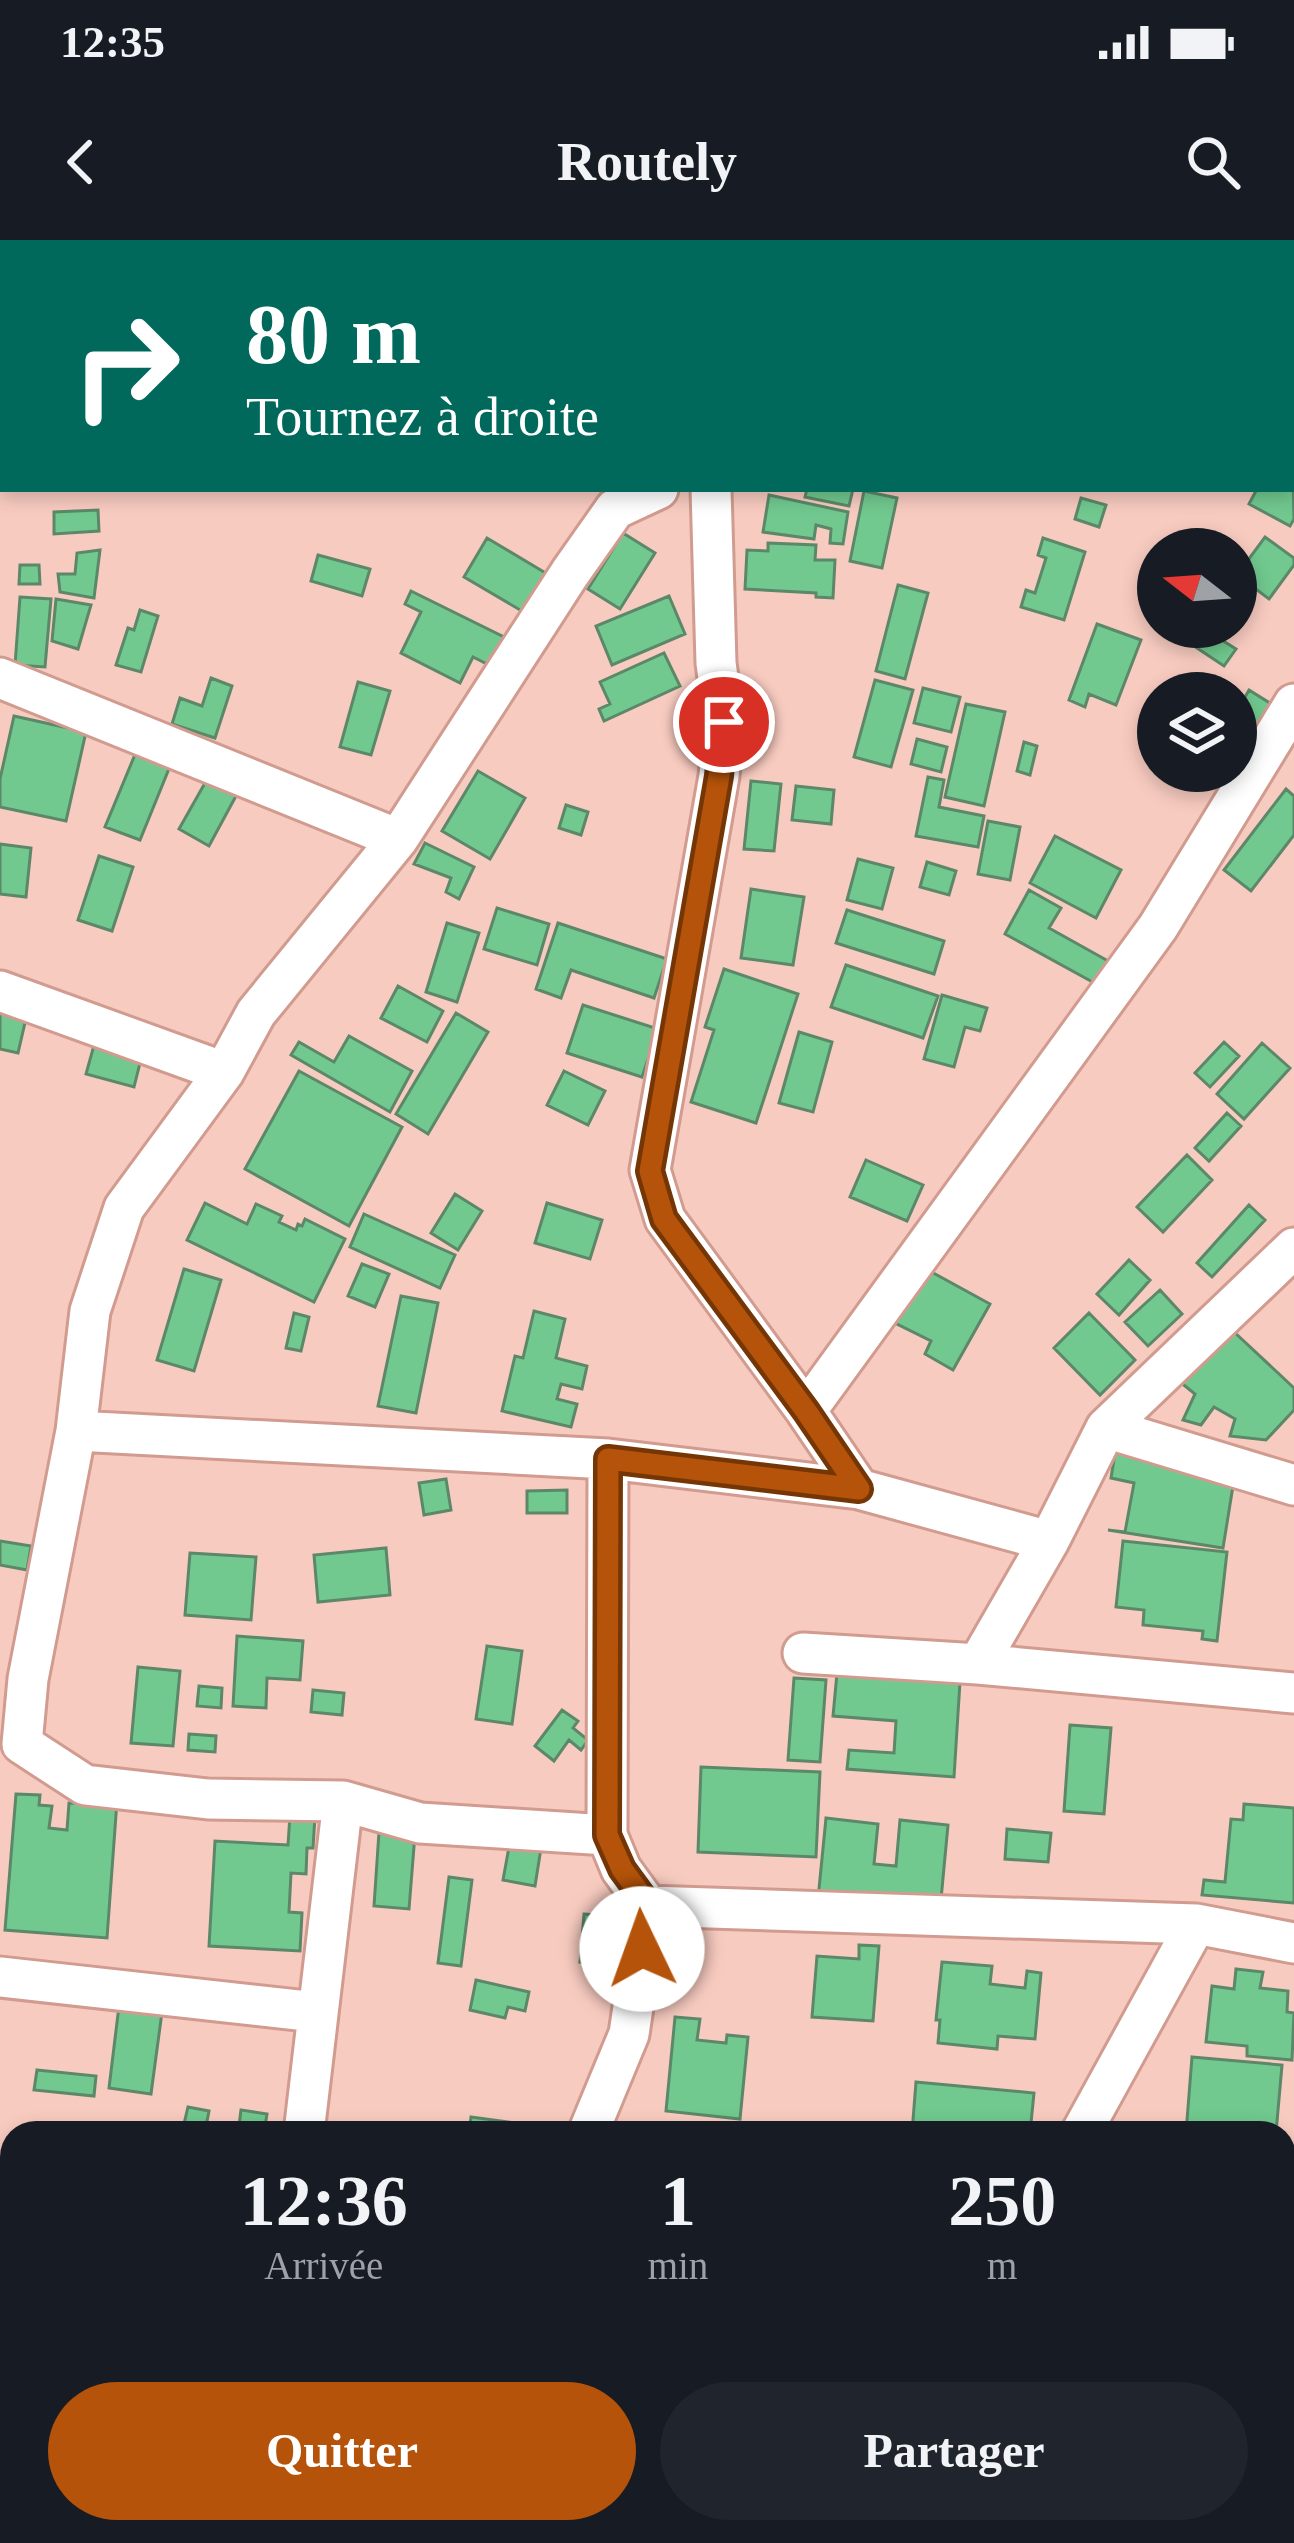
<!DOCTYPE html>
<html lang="fr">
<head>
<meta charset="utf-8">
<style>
  body { margin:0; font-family:"Times New Roman",serif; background:#20242c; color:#f1f3f6; height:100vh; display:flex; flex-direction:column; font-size:45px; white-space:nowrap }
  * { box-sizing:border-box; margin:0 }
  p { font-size:39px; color:#9ea1a6 }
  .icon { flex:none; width:66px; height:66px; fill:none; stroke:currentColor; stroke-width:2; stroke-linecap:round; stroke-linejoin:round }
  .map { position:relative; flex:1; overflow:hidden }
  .side { position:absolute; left:0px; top:1881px; width:1296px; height:423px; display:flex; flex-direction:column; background:#171b24; border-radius:36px 36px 0 0; box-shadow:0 6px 18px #0003 }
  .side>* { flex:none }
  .banner { position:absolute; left:0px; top:0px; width:1296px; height:252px; box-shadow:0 6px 18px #0003; background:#00695c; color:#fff; overflow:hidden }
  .needle { width:78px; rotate:287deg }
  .buttons { position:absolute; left:1137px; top:288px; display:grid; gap:24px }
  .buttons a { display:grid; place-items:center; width:120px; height:120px; border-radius:50%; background:#171b24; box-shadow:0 6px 18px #0003; font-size:60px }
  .pin { position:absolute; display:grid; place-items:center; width:102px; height:102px; color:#fff; margin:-51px; border:6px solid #fff; border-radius:50%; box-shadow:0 3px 12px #0007 }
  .me { position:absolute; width:132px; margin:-66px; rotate:357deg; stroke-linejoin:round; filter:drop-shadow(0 0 9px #0008) }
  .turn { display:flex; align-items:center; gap:42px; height:252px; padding:0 48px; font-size:54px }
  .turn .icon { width:156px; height:156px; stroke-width:2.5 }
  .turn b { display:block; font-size:84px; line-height:102px }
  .eta { display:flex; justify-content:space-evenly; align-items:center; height:204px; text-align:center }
  .eta b { font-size:72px; font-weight:600; line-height:84px }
  .action { display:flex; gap:24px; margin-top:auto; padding:24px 48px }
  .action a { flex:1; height:138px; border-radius:72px; background:#b45309; color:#fff; font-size:48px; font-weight:600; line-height:138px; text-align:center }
  .action a+a { background:#20242c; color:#f1f3f6 }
  .status { display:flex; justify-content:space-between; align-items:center; height:84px; padding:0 60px; background:#171b24; direction:ltr }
  .status svg { height:33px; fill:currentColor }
  header { display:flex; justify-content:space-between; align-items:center; height:156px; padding:0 48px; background:#171b24; font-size:54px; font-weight:600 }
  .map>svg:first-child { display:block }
  .building { fill:#71c98f; stroke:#5c8869; stroke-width:3 }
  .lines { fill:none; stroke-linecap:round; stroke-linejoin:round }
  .street-casing { stroke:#d19b8f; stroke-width:45 }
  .street { stroke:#fff; stroke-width:39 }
  .route-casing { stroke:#753606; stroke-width:30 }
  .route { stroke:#b45309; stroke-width:21 }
</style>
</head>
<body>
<div class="status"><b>12:35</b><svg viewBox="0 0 49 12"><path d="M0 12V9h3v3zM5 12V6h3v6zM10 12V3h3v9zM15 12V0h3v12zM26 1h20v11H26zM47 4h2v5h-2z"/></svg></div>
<header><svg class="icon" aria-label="back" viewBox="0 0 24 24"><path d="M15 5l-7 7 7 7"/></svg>Routely<svg class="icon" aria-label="search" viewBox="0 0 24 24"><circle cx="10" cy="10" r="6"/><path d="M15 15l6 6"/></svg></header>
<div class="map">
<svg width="1294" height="2303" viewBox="0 0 1294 2303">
  <rect width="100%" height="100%" fill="#f8cbc0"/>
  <path class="building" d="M 1293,238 L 1294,279 L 1290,286 L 1249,264 L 1257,249 L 1293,249 Z
    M 807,249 L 853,249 L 849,266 L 805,257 Z
    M 864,251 L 897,258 L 882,328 L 850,321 Z
    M 769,255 L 848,272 L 843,304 L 830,303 L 831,289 L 816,285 L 814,299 L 763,292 Z
    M 1081,258 L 1106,265 L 1099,287 L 1075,279 Z
    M 98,270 L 99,291 L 54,294 L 54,272 Z
    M 623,293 L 655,313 L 620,369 L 588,349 Z
    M 1265,297 L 1294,318 L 1294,325 L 1269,359 L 1237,335 Z
    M 487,298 L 554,338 L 532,377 L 464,337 Z
    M 1043,298 L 1085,312 L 1064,380 L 1021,367 L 1026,350 L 1035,353 L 1046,318 L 1038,315 Z
    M 768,303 L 816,305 L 815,320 L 835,320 L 833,358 L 816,357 L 816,353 L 745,349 L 747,310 L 768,311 Z
    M 100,310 L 94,358 L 60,352 L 58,334 L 75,334 L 77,313 Z
    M 318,315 L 370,329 L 362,356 L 311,341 Z
    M 20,325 L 39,325 L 40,344 L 19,344 Z
    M 898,345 L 928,353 L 905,439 L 876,431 Z
    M 411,351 L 508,399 L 493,427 L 473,417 L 460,443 L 401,413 L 421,372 L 405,364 Z
    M 669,356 L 685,394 L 612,425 L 596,386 Z
    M 20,357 L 51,359 L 45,427 L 15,425 Z
    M 56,359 L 91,365 L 78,409 L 52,401 Z
    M 140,370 L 158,376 L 141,432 L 116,425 L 128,388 L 134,390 Z
    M 1097,384 L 1141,400 L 1116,465 L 1089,454 L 1085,467 L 1069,460 Z
    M 1201,387 L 1236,409 L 1224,426 L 1191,404 Z
    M 664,413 L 680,446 L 604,481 L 599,469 L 610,464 L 600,442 Z
    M 211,438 L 232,446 L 215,498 L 172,484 L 180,458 L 202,466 Z
    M 875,440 L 913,450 L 891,527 L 854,517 Z
    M 358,442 L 390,451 L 371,515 L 340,507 Z
    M 923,448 L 960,457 L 951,492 L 914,483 Z
    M 1249,450 L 1281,470 L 1260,507 L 1236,492 L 1236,473 Z
    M 966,464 L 1005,472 L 984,566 L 945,557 Z
    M 14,476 L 86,492 L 66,581 L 0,567 L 0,539 Z
    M 917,499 L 947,507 L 941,532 L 911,524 Z
    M 141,500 L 175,514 L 140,600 L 105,587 Z
    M 1024,502 L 1037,506 L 1030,535 L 1017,531 Z
    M 214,527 L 243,543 L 209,606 L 179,589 Z
    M 478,531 L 525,558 L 490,619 L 442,591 Z
    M 928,537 L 944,540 L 939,567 L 984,576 L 978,607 L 916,596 Z
    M 751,541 L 781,544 L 774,611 L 744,609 Z
    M 796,546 L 834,550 L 831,584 L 792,580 Z
    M 1286,549 L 1294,556 L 1294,595 L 1251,651 L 1224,630 Z
    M 566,565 L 588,572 L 581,595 L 559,588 Z
    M 988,581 L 1020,587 L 1010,640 L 978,634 Z
    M 1055,596 L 1121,630 L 1096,678 L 1030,643 Z
    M 425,603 L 474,627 L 459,659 L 446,652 L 451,638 L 414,624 Z
    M 0,604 L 31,608 L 26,657 L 0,654 Z
    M 99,616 L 133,627 L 112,691 L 78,680 Z
    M 858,619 L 893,628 L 882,669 L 847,660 Z
    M 927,622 L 956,631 L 949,655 L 920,647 Z
    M 751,649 L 804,657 L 793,725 L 741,718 Z
    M 1029,650 L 1061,668 L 1049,688 L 1110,722 L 1098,745 L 1005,694 Z
    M 497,668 L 549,684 L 537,725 L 484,709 Z
    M 847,670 L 944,701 L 934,734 L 836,703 Z
    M 447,683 L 479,693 L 457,762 L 426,752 Z
    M 558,683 L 667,719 L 654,758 L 571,730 L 561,758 L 536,749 Z
    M 846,725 L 938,756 L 923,798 L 831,767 Z
    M 724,729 L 798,754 L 756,883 L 691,862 L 714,790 L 705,787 Z
    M 398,746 L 443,771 L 427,802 L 381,778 Z
    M 942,755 L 987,768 L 980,791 L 965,787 L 954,827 L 924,819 Z
    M 583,765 L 658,789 L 642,837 L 567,813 Z
    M 0,767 L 27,774 L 18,813 L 0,809 Z
    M 456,773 L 488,792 L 428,894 L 396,874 Z
    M 799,792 L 832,802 L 813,872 L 779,863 Z
    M 349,796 L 412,831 L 390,872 L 291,815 L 299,802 L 334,822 Z
    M 96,798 L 143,811 L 134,847 L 86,834 Z
    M 1224,802 L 1239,816 L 1210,847 L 1195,833 Z
    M 1262,803 L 1290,828 L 1244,879 L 1217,854 Z
    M 299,831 L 402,887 L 349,986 L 245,929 Z
    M 564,831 L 605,851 L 588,885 L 547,865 Z
    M 1227,873 L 1241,886 L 1209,921 L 1195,908 Z
    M 1187,915 L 1212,940 L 1163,992 L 1137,967 Z
    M 866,920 L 923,945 L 907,981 L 850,957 Z
    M 455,954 L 482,971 L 458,1010 L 431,993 Z
    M 205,963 L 247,984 L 256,964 L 282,976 L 279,982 L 296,990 L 298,984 L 302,986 L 305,979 L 345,999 L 314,1062 L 187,1000 Z
    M 547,963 L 602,980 L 590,1019 L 535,1003 Z
    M 1249,965 L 1265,980 L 1212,1037 L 1197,1023 Z
    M 364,974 L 455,1015 L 440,1048 L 350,1007 Z
    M 1129,1020 L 1150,1040 L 1119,1075 L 1097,1054 Z
    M 362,1024 L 389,1034 L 375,1067 L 348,1056 Z
    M 184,1029 L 221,1040 L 194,1131 L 157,1120 Z
    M 926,1029 L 990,1064 L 953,1130 L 925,1114 L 931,1101 L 895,1083 Z
    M 1160,1050 L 1182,1074 L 1148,1106 L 1125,1082 Z
    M 401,1056 L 438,1063 L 416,1173 L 378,1166 Z
    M 534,1071 L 565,1079 L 556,1118 L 587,1126 L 582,1149 L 561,1144 L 557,1159 L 577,1164 L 571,1187 L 502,1171 L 515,1116 L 523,1118 Z
    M 294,1073 L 309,1077 L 301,1111 L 286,1108 Z
    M 1089,1073 L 1135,1120 L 1100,1155 L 1054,1108 Z
    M 1232,1090 L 1294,1148 L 1294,1170 L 1266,1200 L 1230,1196 L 1235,1179 L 1214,1167 L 1201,1185 L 1183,1180 L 1195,1154 L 1175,1138 Z
    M 1117,1201 L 1237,1221 L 1223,1308 L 1108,1290 L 1125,1292 L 1134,1243 L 1111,1238 Z
    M 446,1239 L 451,1270 L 424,1275 L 419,1243 Z
    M 567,1250 L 567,1273 L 527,1273 L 527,1251 Z
    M 0,1301 L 31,1306 L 27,1330 L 0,1325 Z
    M 1123,1301 L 1227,1312 L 1217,1401 L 1202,1399 L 1203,1391 L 1143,1385 L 1144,1370 L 1116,1367 Z
    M 386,1308 L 390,1355 L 318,1362 L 314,1315 Z
    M 190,1313 L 256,1317 L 251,1380 L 185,1375 Z
    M 237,1396 L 303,1401 L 300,1440 L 267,1438 L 266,1468 L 233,1466 Z
    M 487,1406 L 522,1411 L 512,1484 L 476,1479 Z
    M 138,1427 L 180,1431 L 173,1506 L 131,1503 Z
    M 837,1433 L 960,1442 L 954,1537 L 847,1529 L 849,1510 L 894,1513 L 896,1481 L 833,1476 Z
    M 794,1438 L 826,1440 L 820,1522 L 788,1520 Z
    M 199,1446 L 222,1448 L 221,1468 L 197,1466 Z
    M 313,1450 L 344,1453 L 342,1475 L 311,1472 Z
    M 562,1470 L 578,1481 L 573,1488 L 588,1500 L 581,1510 L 569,1500 L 554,1521 L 535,1506 Z
    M 1070,1485 L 1111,1488 L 1104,1574 L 1064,1571 Z
    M 189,1494 L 216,1496 L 215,1512 L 188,1510 Z
    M 701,1527 L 820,1532 L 816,1617 L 698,1612 Z
    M 16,1554 L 40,1555 L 39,1565 L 52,1566 L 49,1588 L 67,1590 L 69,1563 L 87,1564 L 117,1561 L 107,1698 L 5,1690 Z
    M 1244,1564 L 1294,1568 L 1294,1663 L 1202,1655 L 1204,1640 L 1225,1642 L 1231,1579 L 1243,1580 Z
    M 290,1575 L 315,1576 L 313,1608 L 307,1608 L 306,1634 L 291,1633 L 289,1672 L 302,1673 L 300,1711 L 209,1706 L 215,1601 L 288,1605 Z
    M 826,1578 L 878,1584 L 874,1624 L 896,1626 L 900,1580 L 948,1585 L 940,1670 L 818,1659 Z
    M 1007,1589 L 1051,1593 L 1048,1622 L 1005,1619 Z
    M 379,1592 L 415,1594 L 409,1669 L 374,1666 Z
    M 511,1596 L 542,1602 L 535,1646 L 503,1640 Z
    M 449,1637 L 472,1640 L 461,1726 L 438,1723 Z
    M 584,1674 L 623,1677 L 619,1725 L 580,1722 Z
    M 859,1705 L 879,1706 L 873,1781 L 812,1777 L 817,1716 L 859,1719 Z
    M 942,1722 L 992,1726 L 990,1744 L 1025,1748 L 1027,1731 L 1041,1733 L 1035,1799 L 998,1796 L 997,1809 L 938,1803 L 940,1780 L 936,1780 Z
    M 1236,1729 L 1263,1732 L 1260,1748 L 1288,1751 L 1287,1772 L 1294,1773 L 1292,1820 L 1247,1816 L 1247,1806 L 1206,1802 L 1212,1746 L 1234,1749 Z
    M 476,1740 L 529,1752 L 525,1771 L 508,1767 L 505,1778 L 470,1770 Z
    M 119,1766 L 162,1772 L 151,1854 L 109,1848 Z
    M 675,1777 L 700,1779 L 697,1800 L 726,1803 L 727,1795 L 748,1797 L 740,1879 L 666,1871 Z
    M 1192,1817 L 1282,1825 L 1276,1893 L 1186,1893 Z
    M 37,1830 L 96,1836 L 94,1856 L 34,1850 Z
    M 916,1842 L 1034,1853 L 1030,1893 L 912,1893 Z
    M 188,1867 L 209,1871 L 205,1892 L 183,1888 Z
    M 241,1870 L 267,1874 L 264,1893 L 238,1893 Z
    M 471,1877 L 537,1886 L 536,1893 L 469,1893 Z
    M 1284,1974 L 1294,1974 L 1294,2069 L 1284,2068 Z
    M 681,2292 L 744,2292 L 742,2303 L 680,2303 Z
    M 867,2292 L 989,2292 L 989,2303 L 866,2303 Z"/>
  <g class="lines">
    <g class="street-casing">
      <path id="street" d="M 783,3 L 784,0
        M 711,249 L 716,423 L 724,482 L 719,536 L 650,930 L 665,979 L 806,1171 L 859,1249
        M 0,438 L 398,599
        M 0,751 L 224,832
        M 806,1171 L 1158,687 L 1294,464
        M 1106,1188 L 1294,1245
        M 76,1191 L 608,1219 L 859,1249 L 1049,1301
        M 803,1413 L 978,1424 L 1294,1453
        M 978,1424 L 1049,1301 L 1106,1188 L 1294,1008
        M 607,1595 L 608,1219
        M 648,1666 L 1196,1684 L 1294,1703
        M 0,1737 L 316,1772
        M 304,1893 L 343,1561
        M 588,1893 L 629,1794 L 648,1666 L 621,1629 L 607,1595 L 420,1583 L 343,1561 L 208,1559 L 85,1545 L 22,1504 L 28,1439 L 76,1191 L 90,1071 L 124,968 L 224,832 L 256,773 L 398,599 L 570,333 L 615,269 L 658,249
        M 1081,1893 L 1196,1684
        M 0,2283 L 12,2283
        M 314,2292 L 504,2303
        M 263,2303 L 264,2292
        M 544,2303 L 544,2292
        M 774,2303 L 776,2292
        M 1285,2303 L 1294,2218"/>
    </g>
    <use href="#street" class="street"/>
  </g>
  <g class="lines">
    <g class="route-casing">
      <path id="route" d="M 642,1709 L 649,1666 L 622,1629 L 607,1595 L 608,1219 L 859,1249 L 806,1171 L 664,979 L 650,931 L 719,536 L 724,482"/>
    </g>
    <use href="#route" class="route"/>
  </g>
</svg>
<div class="buttons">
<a><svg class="needle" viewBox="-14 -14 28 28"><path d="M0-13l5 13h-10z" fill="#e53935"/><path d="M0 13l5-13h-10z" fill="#9ea1a6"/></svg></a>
<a><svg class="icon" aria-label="layers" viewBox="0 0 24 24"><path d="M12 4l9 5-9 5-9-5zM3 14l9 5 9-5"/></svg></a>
</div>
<div class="pin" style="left:724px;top:482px;background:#d93025"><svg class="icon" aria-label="arrive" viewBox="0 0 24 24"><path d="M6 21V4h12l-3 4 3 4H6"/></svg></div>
<svg class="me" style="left:642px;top:1709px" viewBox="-20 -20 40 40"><circle r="19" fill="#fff"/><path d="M0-13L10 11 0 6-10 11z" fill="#b45309"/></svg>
<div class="banner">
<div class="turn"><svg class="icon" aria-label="right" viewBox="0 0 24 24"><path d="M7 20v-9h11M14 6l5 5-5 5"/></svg><div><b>80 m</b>Tournez à droite</div></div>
</div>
<section class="side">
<div class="eta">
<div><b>12:36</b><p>Arrivée</p></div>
<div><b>1</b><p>min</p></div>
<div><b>250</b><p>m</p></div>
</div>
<div class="action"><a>Quitter</a><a>Partager</a></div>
</section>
</div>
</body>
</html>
